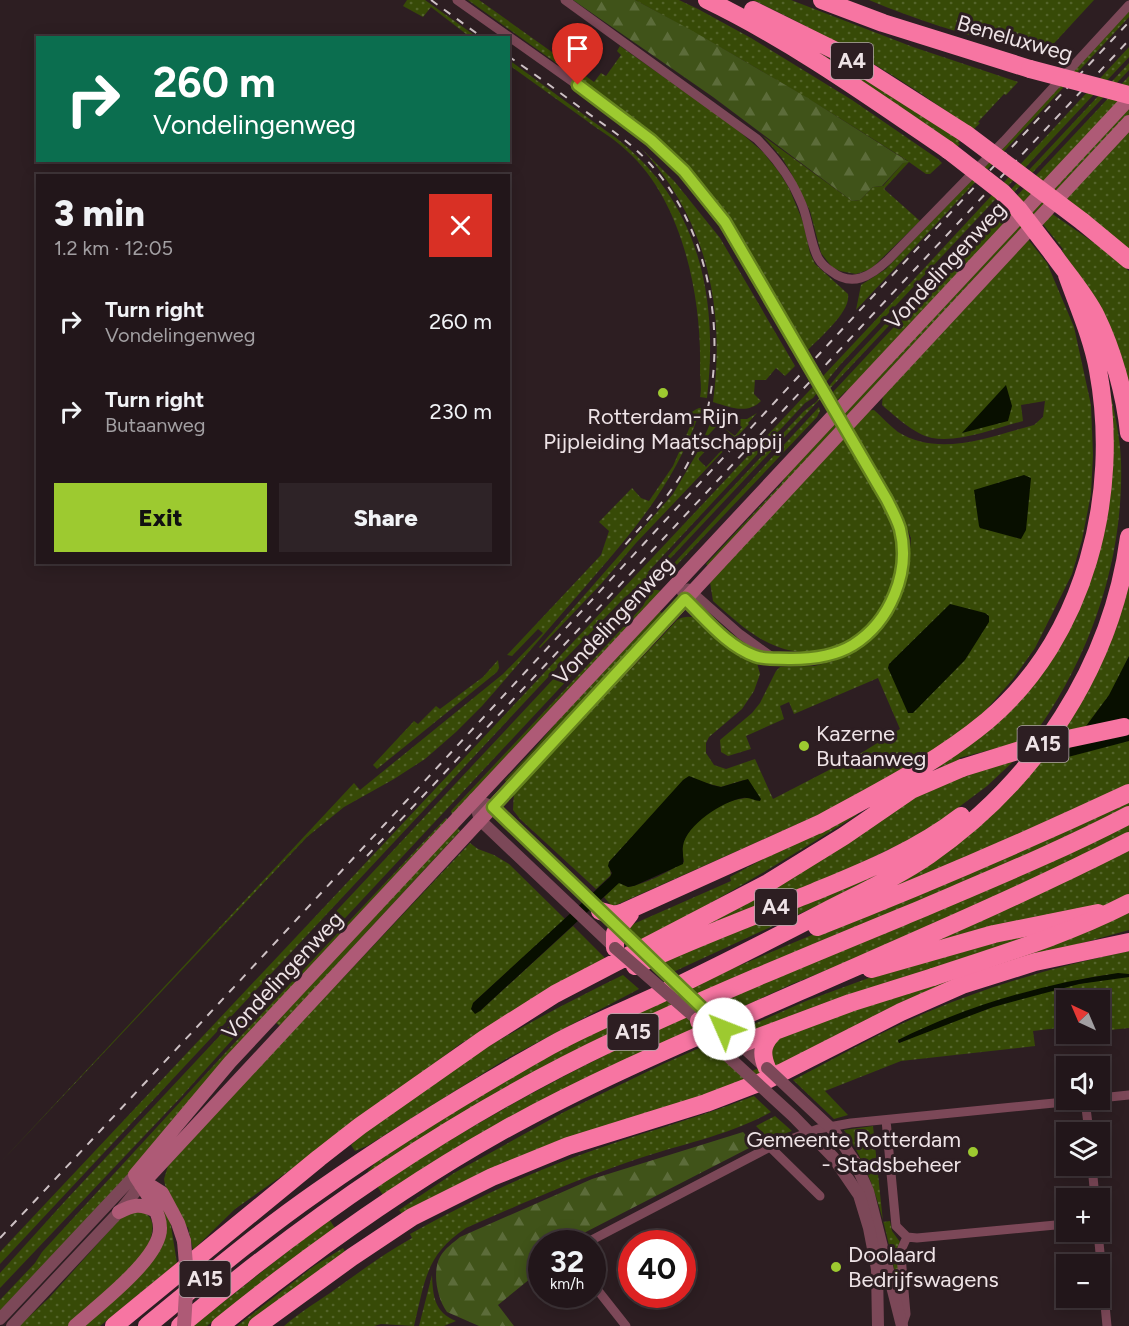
<!DOCTYPE html>
<html lang="en">
<head>
<meta charset="utf-8">
<style>
  body { margin:0; font-family:Figtree,sans-serif; background:#2e2327; color:#f1f3f6; height:100vh; display:flex; flex-direction:column; font-size:22px; white-space:nowrap }
  * { box-sizing:border-box; margin:0 }
  p { font-size:20px; color:#a29fa2 }
  .icon { flex:none; width:33px; height:33px; fill:none; stroke:currentColor; stroke-width:2; stroke-linecap:round; stroke-linejoin:round }
  .map { position:relative; flex:1; overflow:hidden }
  .panel { position:absolute; left:36px; top:174px; width:474px; height:390px; display:flex; flex-direction:column; background:#22161a; border-radius:0px; box-shadow:0 3px 15px #0003,0 0 0 2px #3f3539 }
  .panel>* { flex:none }
  .guide { position:absolute; left:36px; top:36px; width:474px; height:126px; border-radius:0px; box-shadow:0 3px 15px #0003,0 0 0 2px #3f3539; background:#0b6e4f; color:#fff; overflow:hidden }
  .needle { width:39px; rotate:316deg }
  .fabs { position:absolute; left:1056px; top:990px; display:grid; gap:12px }
  .fabs a { display:grid; place-items:center; width:54px; height:54px; border-radius:0px; background:#22161a; box-shadow:0 3px 15px #0003,0 0 0 2px #3f3539; font-size:30px }
  .speed { position:absolute; left:528px; top:1230px; display:flex; gap:12px; font-size:30px; font-weight:700; text-align:center }
  .speed>* { display:grid; place-content:center; width:78px; height:78px; border-radius:50%; background:#22161a; box-shadow:0 3px 15px #0003,0 0 0 2px #3f3539; line-height:1 }
  .speed small { font-size:15px; font-weight:400 }
  .speed .limit { border:9px solid #d22; background:#fff; color:#111 }
  .pin { position:absolute; display:grid; place-items:center; width:51px; height:51px; color:#fff; margin:-62px -26px; border-radius:50% 50% 50% 0; rotate:-45deg; box-shadow:0 0 6px #0007 }
  .pin .icon { rotate:45deg }
  .me { position:absolute; width:66px; margin:-33px; rotate:314deg; stroke-linejoin:round; filter:drop-shadow(0 0 4px #0008) }
  .turn { display:flex; align-items:center; gap:21px; height:126px; padding:0 18px; font-size:27px }
  .turn .icon { width:78px; height:78px; stroke-width:2.5 }
  .turn b { display:block; font-size:42px; line-height:51px }
  .round { display:grid; place-items:center; flex:none; width:63px; height:63px; border-radius:0px; background:#2e2327 }
  .overview { display:flex; align-items:center; justify-content:space-between; height:102px; padding:0 18px }
  h1 { font-size:36px; font-weight:800; line-height:45px }
  .button { display:flex; gap:12px; margin-top:auto; padding:12px 18px }
  .button a { flex:1; height:69px; border-radius:0px; background:#9dca30; color:#111; font-size:24px; font-weight:800; line-height:69px; text-align:center }
  .button a+a { background:#2e2327; color:#f1f3f6 }
  ul { padding:0; list-style:none }
  li { display:flex; align-items:center; gap:18px; height:90px; padding:0 18px }
  li div { flex:1 }
  li b { display:block; font-size:22px }
  li em { font-style:normal }
  .map>svg:first-child { display:block }
  .green { fill:url(#green-dots); fill-rule:evenodd }
  .forest { fill:url(#forest-firs) }
  .water { fill:#080f00 }
  .lines { fill:none; stroke-linecap:round; stroke-linejoin:round }
  .minor { stroke:#7c4858; stroke-width:9 }
  .tertiary { stroke:#7c4858; stroke-width:12 }
  .secondary { stroke:#ae5a76; stroke-width:14 }
  .motorway { stroke:#f775a2; stroke-width:18 }
  .rail { stroke:#cdc1c4; stroke-width:2; stroke-dasharray:8 8; stroke-linecap:butt }
  .minor-bridge { stroke:#7c4858; stroke-width:9 }
  .tertiary-bridge { stroke:#7c4858; stroke-width:12 }
  .secondary-bridge { stroke:#ae5a76; stroke-width:14 }
  .motorway-bridge { stroke:#f775a2; stroke-width:18 }
  .route-casing { stroke:#66831f; stroke-width:15 }
  .route { stroke:#9dca30; stroke-width:10 }
  .poi-dot { fill:#9dca30; stroke:#2d1e22; stroke-width:2 }
  .labels { text-anchor:middle; stroke-width:6; stroke-linejoin:round; paint-order:stroke }
  .shield { fill:#2d1e22; stroke:#b4a8ab; stroke-width:1.5 }
  .shield-label { font-size:21px; font-weight:bold; fill:#eee3e6 }
  .street-label { font-size:22px; fill:#eee3e6; stroke:#2d1e22 }
  .poi-label { font-size:22px; fill:#eee3e6; stroke:#2d1e22; text-anchor:start }
</style>
</head>
<body>
<div class="map">
<svg width="1129" height="1326" viewBox="0 0 1129 1326">
  <defs>
    <pattern id="green-dots" width="8" height="8" patternUnits="userSpaceOnUse" patternTransform="scale(1.5)"><rect width="8" height="8" fill="#374a07"/><path d="M2 2h.1M6 6h.1" fill="none" stroke="#54642b" stroke-width="1.8" stroke-linecap="round"/></pattern>
    <pattern id="forest-firs" width="22" height="20" patternUnits="userSpaceOnUse" patternTransform="scale(1.5)"><rect width="22" height="20" fill="#405319"/><path d="M5 1l3.5 6h-7zM16 11l3.5 6h-7z" fill="#5c6c3a"/></pattern>
  </defs>
  <rect width="100%" height="100%" fill="#2d1e22"/>
  <path class="green" d="M 407,0 L 425,0 L 477,37 L 470,37 L 431,7 L 423,17 L 403,6 Z
    M 468,0 L 479,0 L 594,82 L 601,73 L 606,76 L 621,55 L 617,51 L 620,46 L 733,126 L 763,152 L 779,172 L 789,188 L 803,222 L 810,253 L 815,264 L 848,294 C 851,312 820,337 808,350 L 732,220 L 708,189 L 684,163 L 626,113 Z
    M 635,0 L 679,0 L 698,9 L 751,38 L 852,100 L 938,159 L 942,163 L 930,174 L 926,174 L 909,162 L 884,189 L 920,221 L 871,269 L 856,274 L 840,271 L 832,267 L 821,253 L 810,211 L 791,173 L 782,158 L 763,136 L 852,201 L 860,200 L 873,187 L 883,186 L 903,163 L 908,161 C 819,104 728,50 635,0 Z
    M 753,0 L 791,0 L 913,47 L 1018,82 L 1006,95 L 1004,94 L 978,122 L 980,123 L 974,129 L 971,129 C 903,78 830,36 753,0 Z
    M 869,0 L 1094,0 L 1046,52 C 1035,49 1022,49 1010,46 C 962,34 914,19 869,0 Z
    M 1129,11 L 1129,17 L 856,310 L 861,285 L 886,269 Z
    M 1129,47 L 1129,57 L 840,365 L 813,398 L 805,403 L 647,573 L 653,572 L 804,411 L 816,402 L 844,368 L 1129,63 L 1129,70 L 653,577 L 625,597 L 565,659 L 0,1264 L 0,1252 L 917,276 Z
    M 820,53 L 922,114 L 960,141 L 958,143 L 960,144 L 956,148 L 819,55 Z
    M 509,60 C 535,79 561,98 587,117 C 600,127 615,136 627,147 C 702,212 718,304 707,398 L 700,397 C 702,387 700,380 700,370 C 702,298 683,201 627,151 C 615,139 600,131 587,121 C 561,102 535,84 509,65 Z
    M 1129,76 L 1129,91 L 848,392 L 846,391 L 837,400 L 833,392 Z
    M 1129,105 L 1129,115 L 708,566 L 706,564 L 781,484 L 792,466 Z
    M 1129,129 L 1129,251 L 1065,197 Z
    M 639,146 L 675,182 L 720,238 L 795,366 L 785,376 L 776,368 L 766,380 L 755,380 L 754,394 L 761,401 C 747,415 730,407 713,402 C 726,306 706,217 639,146 Z
    M 1051,213 L 1103,249 L 1129,271 L 1129,399 L 1081,278 L 1062,251 L 1063,249 L 1042,223 Z
    M 1027,238 L 1047,263 L 1074,327 L 1091,405 L 1093,455 L 1091,494 L 1082,540 L 1072,574 L 1035,648 L 1013,679 L 985,711 L 960,735 L 856,798 L 616,905 L 611,905 L 604,897 L 619,882 L 628,887 C 648,883 666,873 684,862 C 683,856 681,848 683,843 C 691,820 723,799 747,798 L 744,780 L 721,787 L 686,778 L 609,862 L 611,875 L 596,889 L 520,819 L 513,810 L 514,791 C 567,732 624,678 677,620 C 698,608 714,632 729,645 L 727,647 L 740,656 L 757,663 L 760,674 L 754,691 L 742,709 L 709,737 L 706,743 L 706,753 L 714,765 L 726,769 L 755,759 L 773,799 L 858,755 L 900,729 L 878,678 L 794,714 L 789,702 L 780,706 L 784,719 L 746,736 L 751,749 L 728,756 L 721,752 L 720,740 L 752,713 L 760,703 L 776,671 L 780,667 L 814,666 L 834,661 L 853,652 L 878,631 L 894,611 L 907,578 L 911,538 L 897,503 L 852,426 L 866,411 L 874,410 C 882,417 890,426 898,432 C 940,458 991,436 1034,425 L 1043,417 L 1045,401 L 1021,405 L 1023,421 C 996,428 960,443 932,438 C 914,434 895,416 882,405 L 883,394 Z
    M 1108,380 C 1113,407 1120,434 1121,461 C 1124,561 1090,659 1031,739 L 959,758 L 960,760 L 913,777 L 972,738 L 1079,597 Z
    M 819,407 L 820,411 L 817,417 L 672,570 L 662,576 Z
    M 699,408 L 707,408 L 704,412 L 699,414 C 673,488 628,537 578,595 C 546,632 514,669 482,706 L 456,732 L 425,759 L 394,779 L 344,807 L 307,837 L 0,1163 L 354,783 L 360,790 L 503,674 L 543,633 L 538,629 L 512,656 L 507,655 L 601,555 L 609,531 L 599,522 L 632,488 L 641,498 L 649,501 L 673,466 L 692,422 L 687,419 C 690,412 693,411 699,408 Z
    M 712,411 L 725,417 L 702,442 L 708,448 L 698,459 L 706,467 L 734,437 L 724,428 L 735,436 L 742,427 L 736,422 L 737,419 L 747,419 L 757,413 L 748,423 L 749,424 L 636,543 L 601,584 L 540,648 L 539,647 L 673,494 L 697,453 L 710,424 Z
    M 842,437 C 858,465 891,512 896,543 C 905,604 856,660 793,651 C 761,646 736,621 713,601 L 710,582 Z
    M 1129,572 L 1129,784 L 896,889 L 895,884 L 1029,774 Z
    M 652,589 L 662,591 L 452,815 L 451,811 L 643,606 Z
    M 641,592 L 644,594 L 639,603 L 249,1021 L 181,1097 L 0,1288 L 0,1273 L 66,1200 L 617,611 Z
    M 659,611 L 663,614 L 506,782 L 505,780 L 534,749 L 587,686 Z
    M 498,660 L 499,668 L 497,672 L 377,769 L 373,765 L 414,721 L 418,724 L 436,706 L 440,709 L 483,677 Z
    M 1018,757 L 987,786 L 927,831 L 826,880 L 681,935 L 906,798 Z
    M 1129,797 L 1129,806 L 1042,848 L 832,939 L 369,1174 L 368,1171 L 375,1163 C 449,1114 525,1066 605,1027 C 695,982 788,946 880,906 C 963,871 1046,833 1129,797 Z
    M 856,813 L 857,815 C 785,860 714,903 639,942 C 633,937 627,933 631,925 L 731,881 L 730,877 L 778,851 Z
    M 446,818 L 448,820 L 149,1152 L 0,1311 L 0,1300 L 35,1263 L 42,1252 L 226,1052 Z
    M 1129,822 L 1129,837 L 893,944 L 792,984 L 686,1033 L 383,1195 L 377,1186 C 523,1089 681,1016 841,947 C 937,905 1033,864 1129,822 Z
    M 456,826 L 460,831 L 280,1026 L 276,1023 Z
    M 470,843 L 478,849 L 494,855 L 509,864 L 565,919 L 473,1003 L 480,1011 L 573,926 L 606,959 L 460,1044 L 340,1135 L 235,1209 L 193,1250 L 188,1227 L 186,1228 L 165,1185 L 164,1179 L 168,1166 L 316,1003 L 342,979 Z
    M 1129,850 L 1129,902 L 890,960 Z
    M 897,865 L 825,902 L 671,973 L 658,960 Z
    M 1129,913 L 1129,930 L 1007,964 L 738,1083 L 403,1215 L 399,1210 L 454,1173 L 564,1112 L 663,1064 L 806,1001 L 885,972 L 975,947 ZM 773,1042 L 763,1066 L 741,1076 L 712,1048 Z
    M 1129,951 L 1129,974 C 1101,973 1074,981 1047,988 C 995,1001 945,1016 898,1041 L 899,1043 C 971,1013 1052,983 1129,977 L 1129,1028 L 1100,1031 L 1100,1000 L 1066,1000 L 1066,1027 L 1033,1031 L 1035,1046 L 901,1061 L 825,1091 L 848,1115 L 834,1119 L 793,1080 C 828,1062 863,1042 899,1025 C 970,991 1052,967 1129,951 Z
    M 623,975 L 639,989 L 506,1059 L 367,1146 L 355,1151 L 351,1145 C 429,1075 529,1021 623,975 Z
    M 754,1096 L 771,1112 C 730,1135 682,1144 637,1159 C 578,1179 523,1203 466,1228 C 425,1255 425,1282 414,1326 L 381,1324 L 374,1326 L 284,1326 C 299,1313 314,1304 330,1293 C 357,1274 383,1254 412,1238 L 410,1234 C 463,1205 515,1179 572,1158 C 632,1135 694,1120 754,1096 Z
    M 775,1116 L 792,1131 L 769,1139 L 756,1126 Z
    M 873,1126 L 883,1222 L 890,1221 L 892,1231 L 900,1242 L 897,1248 L 894,1248 L 895,1263 L 898,1263 L 903,1311 C 889,1248 881,1184 844,1130 Z
    M 163,1207 L 170,1220 L 177,1263 L 100,1326 L 79,1326 L 153,1256 L 159,1209 Z
    M 126,1212 C 131,1212 136,1211 141,1212 C 163,1217 148,1249 140,1260 C 121,1282 93,1305 72,1326 L 19,1326 L 49,1298 Z
    M 329,1219 L 335,1228 L 207,1326 L 193,1326 Z
    M 343,1248 L 345,1252 L 249,1326 L 237,1326 L 314,1266 Z
    M 432,1275 C 433,1296 434,1312 456,1321 L 444,1326 L 419,1326 Z"/>
  <path class="forest" d="M 573,0 L 635,0 L 691,30 L 806,97 L 909,162 L 903,163 L 882,186 L 873,187 L 860,200 L 852,201 L 713,97 Z
    M 743,1132 L 755,1145 L 580,1235 L 570,1243 L 542,1244 L 541,1270 L 498,1305 L 514,1326 L 479,1326 L 447,1312 C 437,1298 432,1272 440,1257 C 445,1248 453,1243 460,1237 L 592,1179 Z"/>
  <path class="water" d="M 1006,385 L 1012,406 L 1008,421 L 962,433 Z
    M 1024,475 L 1031,478 L 1026,530 L 1021,539 L 980,528 L 979,526 L 974,490 Z
    M 950,604 L 985,613 L 989,616 L 989,622 L 965,660 L 913,713 L 908,713 L 888,668 L 889,664 Z
    M 1129,656 L 1129,741 L 1068,757 L 1067,754 L 1069,749 L 1109,695 Z
    M 689,776 L 712,785 L 721,787 L 748,779 L 761,799 L 760,801 C 755,801 749,797 743,798 C 723,801 686,825 683,846 C 682,852 684,858 683,864 L 634,886 L 628,887 L 619,883 L 480,1011 L 475,1014 L 471,1009 L 473,1003 L 610,877 L 612,873 L 608,866 L 609,862 L 683,780 Z
    M 1118,973 L 1129,974 L 1129,977 L 1079,984 L 993,1007 L 899,1043 L 898,1040 C 966,1006 1042,984 1118,973 Z"/>
  <g class="lines">
    <path class="minor" d="M 457,0 L 607,106 L 651,140 L 703,193 L 725,222 L 747,256
      M 565,0 L 757,139 C 775,157 790,176 800,200 C 809,218 809,240 818,258 C 821,263 826,268 831,271 C 852,288 871,276 888,260 L 1004,141 L 1129,5
      M 677,582 C 680,587 681,594 685,599 C 689,605 696,610 701,615 C 718,630 733,649 755,656 C 764,659 777,658 786,658 C 801,659 817,659 832,654 C 880,638 908,588 902,539
      M 688,588 L 740,634 L 772,657
      M 1100,1098 L 1129,1095
      M 1085,1100 L 1089,1132
      M 886,1120 L 896,1226 L 907,1237 L 917,1238 L 1066,1224
      M 770,1147 L 820,1196
      M 1092,1166 L 1095,1198
      M 1098,1232 L 1107,1326
      M 584,1244 L 770,1147 L 818,1129 L 851,1123 L 1085,1100
      M 592,1283 L 626,1326
      M 902,1326 L 906,1314 L 901,1256 L 902,1248 L 907,1237"/>
    <path class="tertiary" d="M 474,799 L 480,820 L 615,948
      M 474,799 L 493,807 L 604,915
      M 740,1044 L 766,1068
      M 855,1162 L 868,1191 L 902,1326
      M 877,1269 L 878,1326
      M 0,1319 L 135,1175
      M 12,1326 L 119,1212 L 141,1185"/>
    <path class="secondary" d="M 135,1175 L 230,1062 L 1129,99
      M 138,1178 L 162,1193 L 178,1223 L 184,1241
      M 141,1185 L 1129,122
      M 119,1212 C 133,1205 140,1203 154,1210
      M 75,1326 C 97,1306 161,1258 160,1228 C 160,1211 145,1191 136,1177"/>
    <path class="motorway" d="M 707,0 C 792,41 869,96 948,150
      M 822,0 L 883,23 L 1030,69
      M 753,10 L 836,51 L 966,134
      M 1083,222 L 1129,260
      M 1053,254 C 1067,274 1085,294 1096,316 C 1113,351 1125,394 1129,433
      M 818,825 C 876,793 935,764 987,721 C 1086,637 1121,494 1098,370 C 1092,337 1078,306 1067,275
      M 600,911 L 615,915 L 624,912 L 826,821
      M 817,927 C 922,886 1026,841 1129,793
      M 615,948 L 615,933 L 630,914
      M 635,966 C 694,938 754,916 814,892 C 865,871 917,850 961,816
      M 871,969 L 994,934 L 1098,913
      M 740,1044 L 850,1003 L 933,977
      M 767,1068 C 760,1052 763,1042 775,1031
      M 114,1326 L 319,1158 L 360,1126 L 484,1039 L 555,994 L 768,883 L 844,836 L 911,790 L 962,768
      M 147,1326 C 203,1280 258,1233 317,1192 C 392,1139 470,1091 550,1046 C 584,1027 621,1012 656,996 C 713,969 770,940 826,911 C 861,893 897,877 929,855 C 1036,781 1112,666 1129,537
      M 180,1326 C 313,1214 459,1114 616,1040 C 716,993 819,951 921,909 C 991,879 1062,850 1129,815
      M 220,1326 C 309,1254 402,1187 502,1131 C 599,1077 701,1035 803,990 C 912,942 1023,895 1129,841
      M 257,1326 L 352,1257 L 412,1217 L 492,1177 L 568,1146 L 706,1103 L 769,1079 L 901,1012 L 962,985 L 1035,962 L 1129,942"/>
    <path class="rail" d="M 431,0 L 483,38
      M 508,56 C 533,73 558,91 582,109 C 607,127 632,143 652,166 C 718,240 734,373 689,461 C 673,493 647,520 623,547
      M 367,856 L 1129,40
      M 0,1238 C 378,835 750,425 1129,22"/>
    <path class="minor-bridge" d="M 747,256 L 887,500 L 898,522 L 902,539"/>
    <path class="tertiary-bridge" d="M 618,928 L 735,1039
      M 615,948 L 699,1021 L 720,1049 L 793,1116 L 833,1157 L 859,1195 L 869,1228 L 877,1269
      M 767,1068 L 834,1131 L 855,1162"/>
    <path class="secondary-bridge" d="M 184,1241 L 187,1276 L 184,1326"/>
    <path class="motorway-bridge" d="M 1030,69 L 1129,95
      M 966,134 L 1083,222
      M 948,150 L 1002,192 L 1019,210 L 1053,254
      M 962,768 L 1030,747 L 1124,727
      M 933,977 C 999,955 1067,935 1129,903
      M 699,1021 L 729,1044 L 740,1044"/>
  </g>
  <g class="lines">
    <g class="route-casing">
      <path id="route" d="M 578,85 L 651,140 L 684,171 L 725,222 L 887,500 C 892,510 897,519 900,529 C 911,572 890,622 853,645 C 835,656 812,659 791,659 C 780,658 765,660 755,656 C 727,646 706,619 685,599 L 493,807 L 724,1029"/>
    </g>
    <use href="#route" class="route"/>
  </g>
  <g class="poi-dot">
    <circle cx="663" cy="393" r="6"/>
    <circle cx="804" cy="746" r="6"/>
    <circle cx="973" cy="1152" r="6"/>
    <circle cx="836" cy="1267" r="6"/>
  </g>
  <g class="labels">
    <g class="shield">
      <rect x="831" y="43" width="42" height="36" rx="4.5"/>
      <rect x="1017.5" y="726" width="51" height="36" rx="4.5"/>
      <rect x="755" y="889" width="42" height="36" rx="4.5"/>
      <rect x="607.5" y="1014" width="51" height="36" rx="4.5"/>
      <rect x="179.5" y="1261" width="51" height="36" rx="4.5"/>
    </g>
    <g class="shield-label">
      <text x="852" y="68">A4</text>
      <text x="1043" y="751">A15</text>
      <text x="776" y="914">A4</text>
      <text x="633" y="1039">A15</text>
      <text x="205" y="1286">A15</text>
    </g>
    <g class="street-label">
      <text transform="translate(1015 38) rotate(16)" y="8">Beneluxweg</text>
      <text transform="translate(945 265) rotate(-47)" y="8">Vondelingenweg</text>
      <text transform="translate(613 620) rotate(-47)" y="8">Vondelingenweg</text>
      <text transform="translate(282 975) rotate(-47)" y="8">Vondelingenweg</text>
    </g>
    <g class="poi-label">
      <text x="663" y="424" text-anchor="middle">Rotterdam-Rijn<tspan x="663" dy="25">Pijpleiding Maatschappij</tspan></text>
      <text x="816" y="741">Kazerne<tspan x="816" dy="25">Butaanweg</tspan></text>
      <text x="961" y="1147" text-anchor="end">Gemeente Rotterdam<tspan x="961" dy="25">- Stadsbeheer</tspan></text>
      <text x="848" y="1262">Doolaard<tspan x="848" dy="25">Bedrijfswagens</tspan></text>
    </g>
  </g>
</svg>
<div class="fabs">
<a><svg class="needle" viewBox="-14 -14 28 28"><path d="M0-13l5 13h-10z" fill="#e53935"/><path d="M0 13l5-13h-10z" fill="#a29fa2"/></svg></a>
<a><svg class="icon" aria-label="sound" viewBox="0 0 24 24"><path d="M4 9h4l5-4v14l-5-4H4zM17 9q2 3 0 6"/></svg></a>
<a><svg class="icon" aria-label="layers" viewBox="0 0 24 24"><path d="M12 4l9 5-9 5-9-5zM3 14l9 5 9-5"/></svg></a>
<a>+</a>
<a>−</a>
</div>
<div class="speed"><div>32<small>km/h</small></div><div class="limit">40</div></div>
<div class="pin" style="left:578px;top:85px;background:#d93025"><svg class="icon" aria-label="arrive" viewBox="0 0 24 24"><path d="M6 21V4h12l-3 4 3 4H6"/></svg></div>
<svg class="me" style="left:724px;top:1029px" viewBox="-20 -20 40 40"><circle r="19" fill="#fff"/><path d="M0-13L10 11 0 6-10 11z" fill="#9dca30"/></svg>
<div class="guide">
<div class="turn"><svg class="icon" aria-label="right" viewBox="0 0 24 24"><path d="M7 20v-9h11M14 6l5 5-5 5"/></svg><div><b>260 m</b>Vondelingenweg</div></div>
</div>
<section class="panel">
<div class="overview"><div><h1>3 min</h1><p>1.2 km · 12:05</p></div><a class="round" style="background:#d93025;color:#fff"><svg class="icon" aria-label="close" viewBox="0 0 24 24"><path d="M6 6l12 12M18 6L6 18"/></svg></a></div>
<ul>
<li><svg class="icon" aria-label="right" viewBox="0 0 24 24"><path d="M7 20v-9h11M14 6l5 5-5 5"/></svg><div><b>Turn right</b><p>Vondelingenweg</p></div><em>260 m</em></li>
<li><svg class="icon" aria-label="right" viewBox="0 0 24 24"><path d="M7 20v-9h11M14 6l5 5-5 5"/></svg><div><b>Turn right</b><p>Butaanweg</p></div><em>230 m</em></li>
</ul>
<div class="button"><a>Exit</a><a>Share</a></div>
</section>
</div>
</body>
</html>
